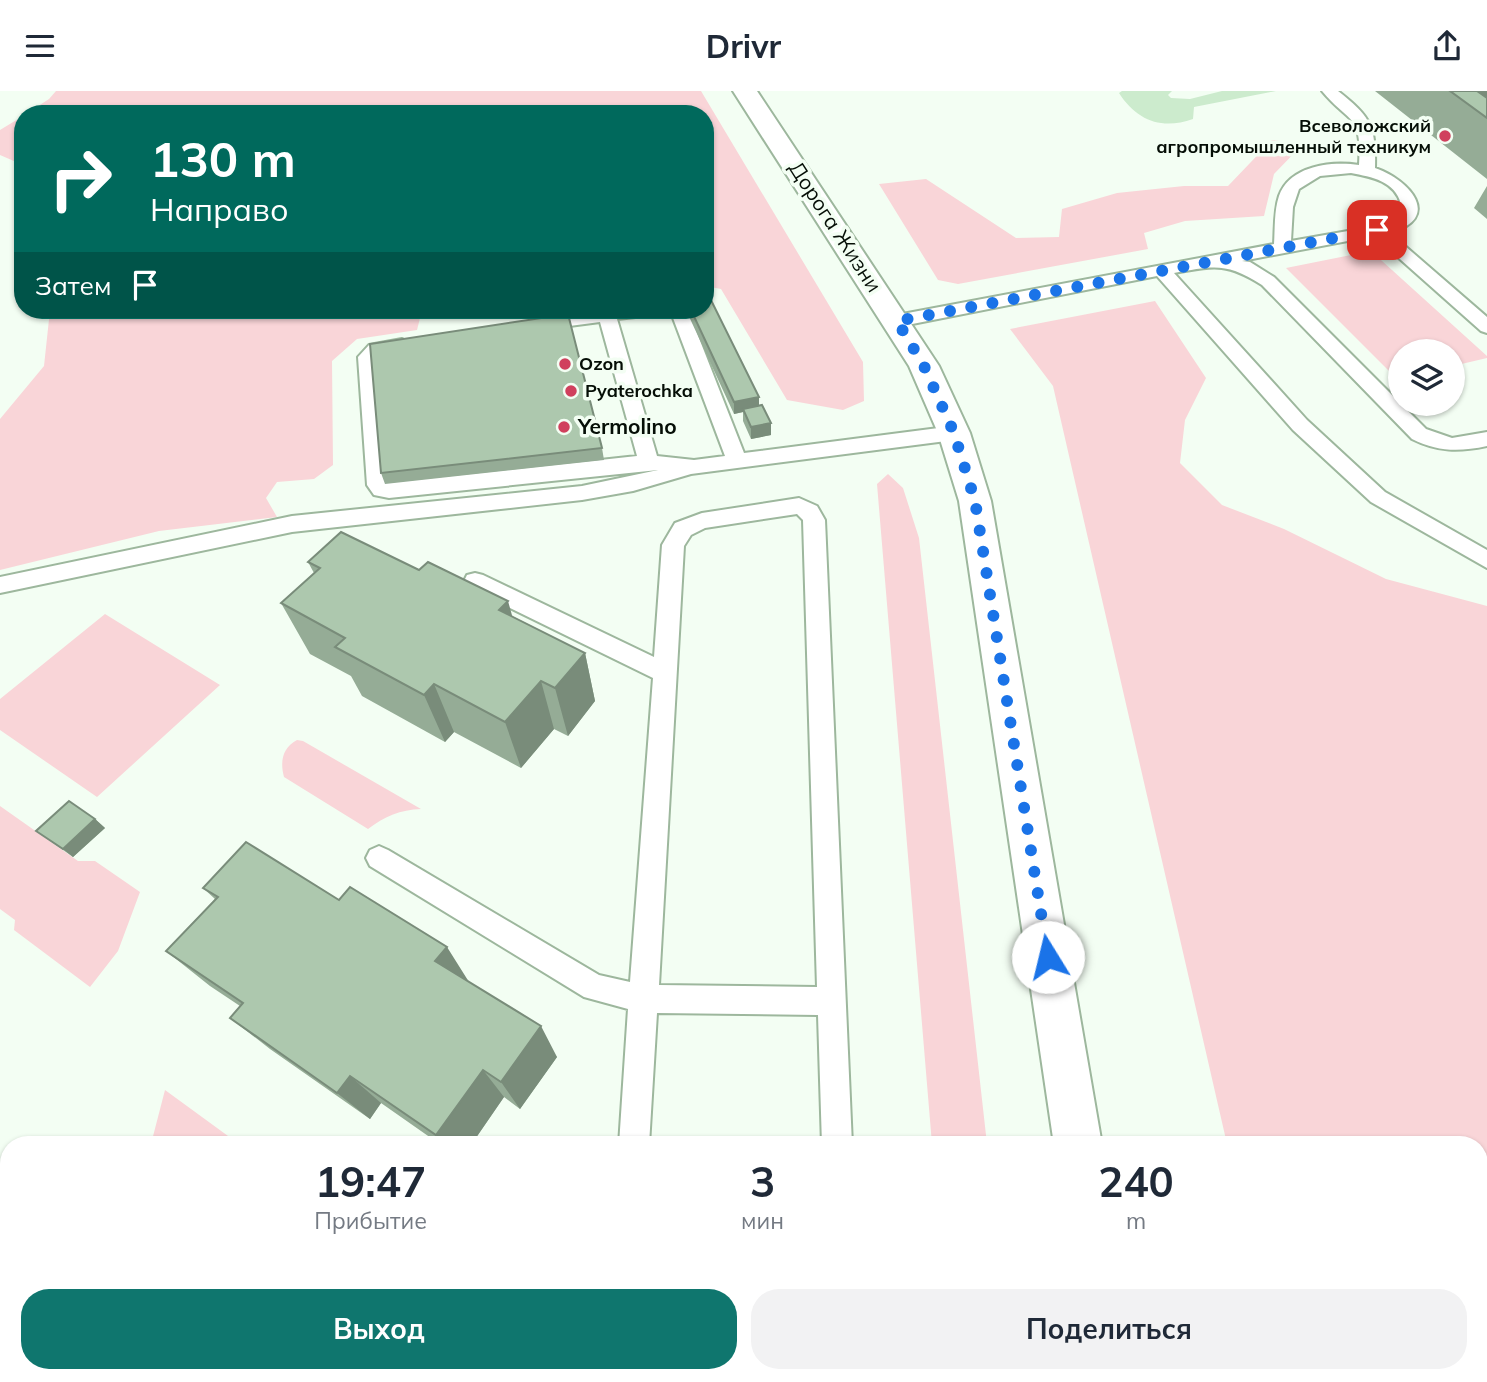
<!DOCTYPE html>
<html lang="ru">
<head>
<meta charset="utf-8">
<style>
  body { margin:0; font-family:Mulish,sans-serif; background:#f2f2f3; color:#1f2937; height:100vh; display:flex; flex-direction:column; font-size:26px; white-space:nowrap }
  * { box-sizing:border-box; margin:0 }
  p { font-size:23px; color:#747a83 }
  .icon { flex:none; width:38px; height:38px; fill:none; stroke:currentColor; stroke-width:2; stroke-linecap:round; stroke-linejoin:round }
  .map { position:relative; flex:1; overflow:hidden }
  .drawer { position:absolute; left:0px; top:1045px; width:1488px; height:247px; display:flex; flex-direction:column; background:#fff; border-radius:28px 28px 0 0; box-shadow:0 2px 5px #0004 }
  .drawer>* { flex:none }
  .top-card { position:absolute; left:14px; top:14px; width:700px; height:214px; border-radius:28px; box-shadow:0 2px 5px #0004; background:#00695c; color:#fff; overflow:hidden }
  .tools { position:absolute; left:1388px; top:248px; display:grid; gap:14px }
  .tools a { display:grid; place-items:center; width:77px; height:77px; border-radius:50%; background:#fff; box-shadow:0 2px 5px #0004; font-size:35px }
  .pin { position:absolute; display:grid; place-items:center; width:60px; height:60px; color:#fff; margin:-30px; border-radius:14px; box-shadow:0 4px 10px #0006 }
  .me { position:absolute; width:77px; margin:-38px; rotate:351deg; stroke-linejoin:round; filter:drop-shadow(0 0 5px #0008) }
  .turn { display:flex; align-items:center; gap:24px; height:147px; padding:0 21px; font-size:32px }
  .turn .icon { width:91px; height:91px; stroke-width:2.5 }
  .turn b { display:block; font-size:49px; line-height:60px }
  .then { display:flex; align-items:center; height:66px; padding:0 21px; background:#0003; gap:14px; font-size:26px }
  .eta { display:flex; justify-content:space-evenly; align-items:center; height:119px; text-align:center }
  .eta b { font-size:42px; font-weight:700; line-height:49px }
  .primary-button { display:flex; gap:14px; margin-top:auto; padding:14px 21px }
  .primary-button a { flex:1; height:80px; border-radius:28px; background:#0f766e; color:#fff; font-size:28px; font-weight:700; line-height:80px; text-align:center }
  .primary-button a+a { background:#f2f2f3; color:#1f2937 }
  header { display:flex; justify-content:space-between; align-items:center; height:91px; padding:0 21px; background:#fff; font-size:32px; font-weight:700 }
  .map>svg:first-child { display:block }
  .green { fill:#f9d5d8 }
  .water { fill:#ccebcd }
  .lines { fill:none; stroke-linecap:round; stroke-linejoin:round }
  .lane-casing { stroke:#9db79d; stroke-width:4 }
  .secondary-casing { stroke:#9db79d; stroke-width:4 }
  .lane { fill:#fff; fill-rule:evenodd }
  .secondary { fill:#fff; fill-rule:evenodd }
  .wall { fill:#95ac96 }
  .shaded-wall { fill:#798c7a }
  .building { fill:#adc8ae; stroke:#798c7a; stroke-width:2 }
  .route { stroke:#1a73e8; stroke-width:12; stroke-dasharray:0 21.6 }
  .poi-dot { fill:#d0405d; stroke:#f3fef3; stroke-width:2.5 }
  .labels { text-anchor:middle; stroke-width:7; stroke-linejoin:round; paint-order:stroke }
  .far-poi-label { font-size:18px; font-weight:bold; fill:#050e06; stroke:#f3fef3; text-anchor:start }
  .street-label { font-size:21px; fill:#050e06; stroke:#f3fef3 }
  .poi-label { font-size:21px; font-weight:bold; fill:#050e06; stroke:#f3fef3; text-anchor:start }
</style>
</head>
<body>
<header><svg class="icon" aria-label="menu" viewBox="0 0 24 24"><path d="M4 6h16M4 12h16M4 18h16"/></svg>Drivr<svg class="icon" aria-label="share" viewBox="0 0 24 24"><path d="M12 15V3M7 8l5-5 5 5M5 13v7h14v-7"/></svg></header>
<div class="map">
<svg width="1487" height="1291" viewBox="0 0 1487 1291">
  <rect width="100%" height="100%" fill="#f3fef3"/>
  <path class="green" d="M 56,0 L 701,0 L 863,271 L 864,310 L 843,319 L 787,309 L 721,198 L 705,195 L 705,23 L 26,23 L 49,8 Z
    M 23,25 L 23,74 L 0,64 L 0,39 Z
    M 1272,49 L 1303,53 L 1274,83 L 1264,125 L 1185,130 L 1144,142 L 1148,158 L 958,193 L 938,189 L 879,93 L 926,88 L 1016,147 L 1059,146 L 1062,118 L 1117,102 L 1184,95 L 1228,95 Z
    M 1371,160 L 1487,265 L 1487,267 L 1453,275 L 1452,261 L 1400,261 L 1400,287 L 1397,288 L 1286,177 Z
    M 1155,210 L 1206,287 L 1185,329 L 1180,372 L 1222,414 L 1284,438 L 1386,488 L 1487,515 L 1487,1291 L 1280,1291 L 1278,1283 L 1479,1283 L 1479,1054 L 1227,1053 L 1053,295 L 1010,238 Z
    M 50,219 L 422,219 L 417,239 L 357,248 L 332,270 L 333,374 L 314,388 L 277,391 L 266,407 L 277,426 L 159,440 L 0,479 L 0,328 L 44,275 Z
    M 888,383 L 903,397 L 919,447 L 987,1053 L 932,1053 L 877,393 Z
    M 105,523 L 220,594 L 97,706 L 0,639 L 0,608 Z
    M 297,649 L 303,650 L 421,718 C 400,719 385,725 368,738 L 284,686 C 280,671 282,657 297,649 Z
    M 0,715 L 78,770 L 95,770 L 140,801 L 118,860 L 90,896 L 14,839 L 15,829 L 0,818 Z
    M 165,999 L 239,1053 L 151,1053 Z
    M 952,1283 L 1012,1283 L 1013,1291 L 952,1291 Z"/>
  <path class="water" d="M 1122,0 L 1172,0 L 1168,4 L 1171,7 L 1190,8 L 1222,0 L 1276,0 L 1194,16 L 1193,28 C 1162,39 1137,30 1119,2 Z"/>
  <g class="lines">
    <g class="lane-casing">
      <path id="lane" d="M 1322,0 L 1338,0 C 1371,26 1376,35 1375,77 C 1410,89 1443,127 1390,142 L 1487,226 L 1487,242 L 1481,240 L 1374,145 L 1242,170 L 1250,171 L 1274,186 L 1426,338 L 1452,347 L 1487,341 L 1487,355 C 1459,361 1438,361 1412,348 L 1262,194 C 1226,171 1214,175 1174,182 L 1307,329 L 1385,401 L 1487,459 L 1487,477 L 1371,411 L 1293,339 L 1157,185 L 897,236 L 888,230 L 897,224 L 1274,153 C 1275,137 1274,120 1279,105 C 1290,74 1332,70 1359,74 C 1362,21 1350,34 1322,0 ZM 1351,82 C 1372,86 1395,90 1401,113 L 1398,124 L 1382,134 L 1291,150 L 1293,116 L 1299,98 L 1320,85 Z
        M 605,219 L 654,219 L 645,225 L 617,228 L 657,365 L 694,369 L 725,365 L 670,219 L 688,219 L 744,362 L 954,335 L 961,337 L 964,342 L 961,347 L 954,349 L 691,383 L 633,400 L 582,409 L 292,441 L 0,502 L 0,486 L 292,425 L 582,395 L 658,379 L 389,407 L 374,404 L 367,394 L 358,266 L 369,254 L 402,248 L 411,254 L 409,258 L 382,263 L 376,268 L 387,392 L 637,365 L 600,231 L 539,239 L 530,233 L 539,227 Z
        M 799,407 L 817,415 L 825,429 L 852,1054 L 822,1054 L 818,924 L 657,922 L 649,1054 L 619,1054 L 628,918 L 584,906 L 370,775 L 366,767 L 370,759 L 379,755 L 388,759 L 599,884 L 630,891 L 653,587 L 467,496 L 464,490 L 467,484 L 475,482 L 483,484 L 654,566 L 662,454 L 675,432 L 702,422 ZM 797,423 L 803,429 L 817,896 L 659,894 L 684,455 L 691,444 L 705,437 Z
        M 360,1283 L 401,1283 L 404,1291 L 363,1291 Z
        M 602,1283 L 636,1283 L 635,1291 L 601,1291 Z
        M 828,1283 L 862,1283 L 862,1291 L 828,1291 Z"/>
    </g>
    <g class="secondary-casing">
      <path id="secondary" d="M 733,0 L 757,0 L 939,275 L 970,342 L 991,410 L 1102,1054 L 1054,1054 L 959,410 L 938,342 L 909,275 Z
        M 1088,1283 L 1142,1283 L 1143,1291 L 1089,1291 Z"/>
    </g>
    <use href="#lane" class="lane"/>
    <use href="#secondary" class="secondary"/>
  </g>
  <path class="wall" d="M 1375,0 L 1487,0 L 1487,88 Z
    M 1487,95 L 1487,128 L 1474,117 Z
    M 686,219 L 705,219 L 759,306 L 759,315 L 771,344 L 751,348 L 743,330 L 743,321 L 734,323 Z
    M 602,357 L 604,369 L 385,393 L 381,382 Z
    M 308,471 L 512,525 L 585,562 L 595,610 L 568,645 L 554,638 L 521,677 L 454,641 L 445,651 L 362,605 L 351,585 L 310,563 L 281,512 L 314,482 Z
    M 95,728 L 105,737 L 73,766 L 36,740 Z
    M 203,797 L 469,891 L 557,966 L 520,1018 L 504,1006 L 471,1054 L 441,1054 L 381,1012 L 370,1028 L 270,958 L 230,927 L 240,915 L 210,895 L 166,860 L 215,808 Z"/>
  <path class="shaded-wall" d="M 1465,0 L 1487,0 L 1487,27 Z
    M 759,306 L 759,318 L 743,318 L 743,321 L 734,323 L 734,311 Z
    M 771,332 L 771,344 L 751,348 L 751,336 Z
    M 508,510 L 522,560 L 499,519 Z
    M 585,562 L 595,610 L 568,645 L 555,597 Z
    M 541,590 L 554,638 L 521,677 L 505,631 Z
    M 434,593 L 454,641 L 445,651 L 424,604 Z
    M 95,728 L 105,737 L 73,766 L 63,758 Z
    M 447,856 L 469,891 L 435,870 Z
    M 541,935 L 557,966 L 520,1018 L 501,991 Z
    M 483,979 L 504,1006 L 471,1054 L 446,1054 L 436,1044 Z
    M 350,985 L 381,1012 L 370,1028 L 337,1002 Z
    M 150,1283 L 200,1283 L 210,1291 L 160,1291 Z"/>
  <path class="building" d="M 1450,0 L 1477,0 L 1487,7 L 1487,27 Z
    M 705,197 L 759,306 L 734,311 L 691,219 L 705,219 Z
    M 568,223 L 602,357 L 381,382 L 370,253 Z
    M 762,314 L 771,332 L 751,336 L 743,318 Z
    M 341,441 L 419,479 L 428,471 L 508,510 L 499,519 L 585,562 L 555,597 L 541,590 L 505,631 L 434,593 L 424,604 L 335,556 L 345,547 L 281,512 L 320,477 L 308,471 Z
    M 69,710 L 95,728 L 63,758 L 36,740 Z
    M 246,751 L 339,809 L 350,796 L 447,856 L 435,870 L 541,935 L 501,991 L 483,979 L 436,1044 L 350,985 L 337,1002 L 230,927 L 243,912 L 166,860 L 218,806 L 203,797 Z
    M 63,1283 L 150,1283 L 160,1291 L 56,1291 Z"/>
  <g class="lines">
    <path class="route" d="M 1048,866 L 975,410 L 954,342 L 924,275 L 897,230 L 1377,139"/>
  </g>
  <g class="poi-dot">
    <circle cx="1445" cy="45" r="7"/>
    <circle cx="565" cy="273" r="7"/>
    <circle cx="571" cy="300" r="7"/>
    <circle cx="564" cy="336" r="7"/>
  </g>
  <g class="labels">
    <g class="far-poi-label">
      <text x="1431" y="41" text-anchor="end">Всеволожский<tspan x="1431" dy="21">агропромышленный техникум</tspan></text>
      <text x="579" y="279">Ozon</text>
      <text x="585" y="306">Pyaterochka</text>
    </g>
    <g class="street-label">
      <text transform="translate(835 136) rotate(57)" y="7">Дорога Жизни</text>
    </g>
    <g class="poi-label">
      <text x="578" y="343">Yermolino</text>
    </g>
  </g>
</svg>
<div class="tools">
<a><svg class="icon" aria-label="layers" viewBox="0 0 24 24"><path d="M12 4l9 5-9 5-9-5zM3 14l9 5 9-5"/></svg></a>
</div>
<div class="pin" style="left:1377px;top:139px;background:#d93025"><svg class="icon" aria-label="arrive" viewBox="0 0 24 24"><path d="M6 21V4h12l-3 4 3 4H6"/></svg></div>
<svg class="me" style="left:1048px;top:866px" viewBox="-20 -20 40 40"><circle r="19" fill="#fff"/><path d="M0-13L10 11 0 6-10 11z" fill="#1a73e8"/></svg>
<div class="top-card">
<div class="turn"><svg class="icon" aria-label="right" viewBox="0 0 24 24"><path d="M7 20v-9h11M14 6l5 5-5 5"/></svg><div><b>130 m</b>Направо</div></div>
<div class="then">Затем<svg class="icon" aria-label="arrive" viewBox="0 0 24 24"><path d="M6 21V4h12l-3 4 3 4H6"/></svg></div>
</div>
<section class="drawer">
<div class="eta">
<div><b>19:47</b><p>Прибытие</p></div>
<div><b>3</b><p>мин</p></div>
<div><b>240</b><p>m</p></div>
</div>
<div class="primary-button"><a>Выход</a><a>Поделиться</a></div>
</section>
</div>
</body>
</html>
